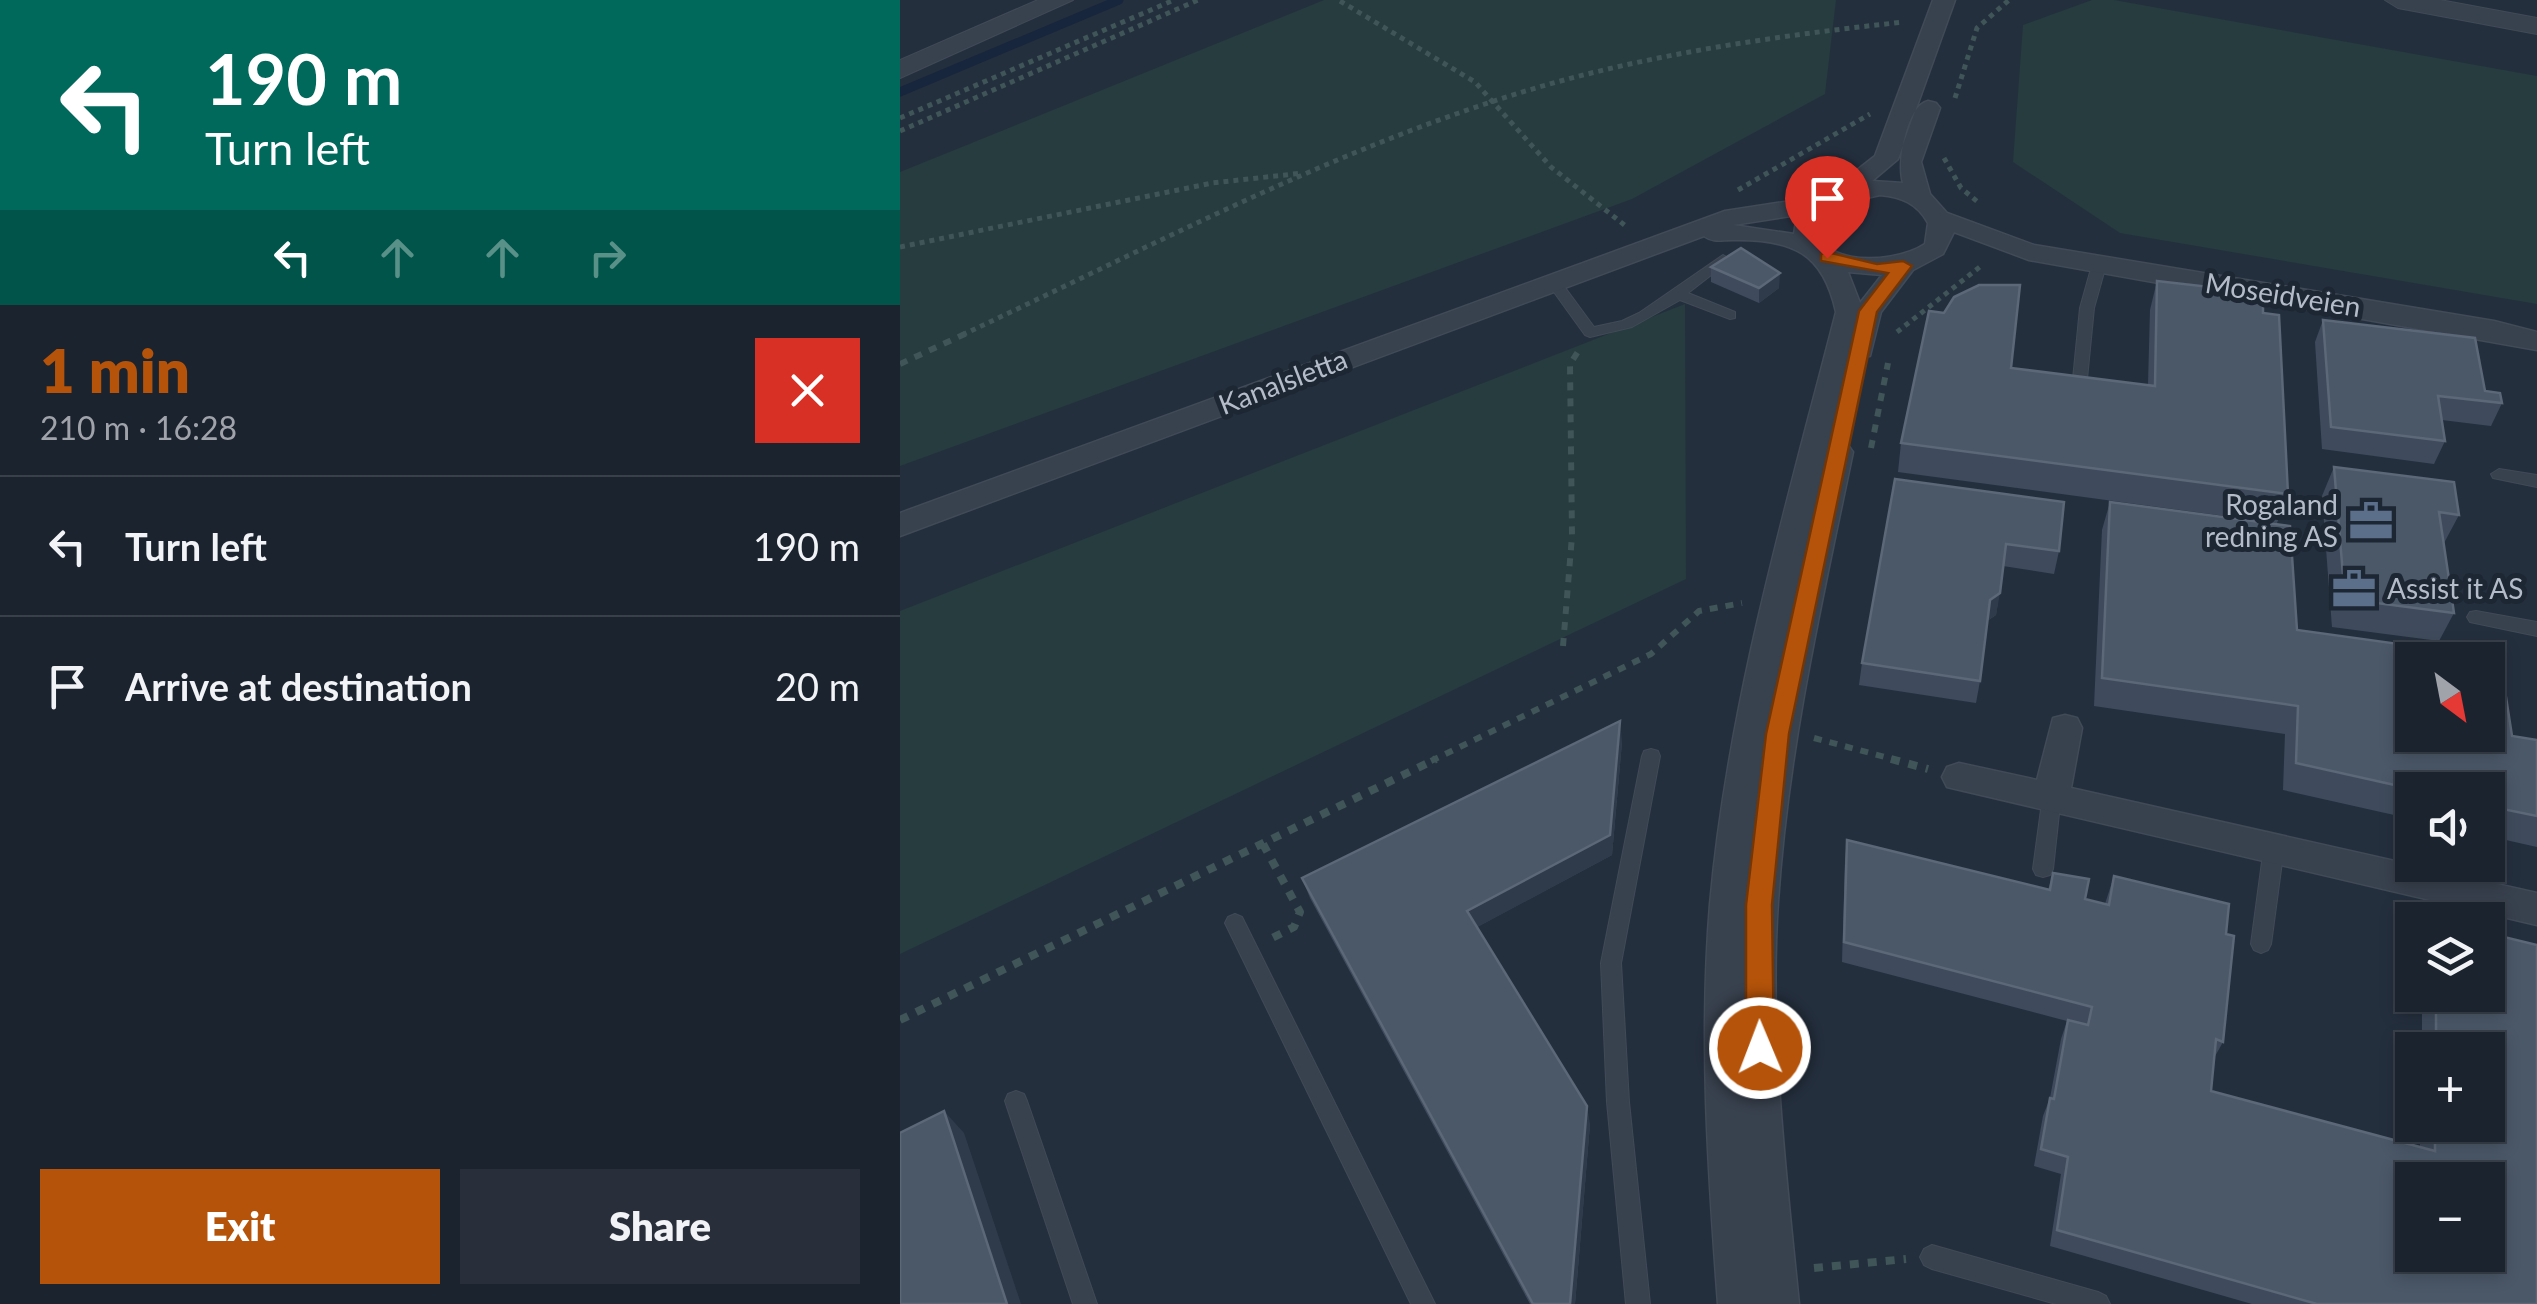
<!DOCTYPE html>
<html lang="en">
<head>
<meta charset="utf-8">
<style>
  body { margin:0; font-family:Lato,sans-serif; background:#282f3a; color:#f1f3f6; height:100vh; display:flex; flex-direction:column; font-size:38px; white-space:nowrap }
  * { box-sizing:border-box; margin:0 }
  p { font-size:32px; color:#a0a4aa }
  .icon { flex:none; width:55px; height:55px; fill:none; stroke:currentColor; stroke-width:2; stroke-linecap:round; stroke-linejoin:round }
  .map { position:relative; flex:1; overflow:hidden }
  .side { display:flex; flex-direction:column; background:#1b232e; width:900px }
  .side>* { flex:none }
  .banner { background:#00695c; color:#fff; overflow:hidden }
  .needle { width:65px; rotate:148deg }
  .controls { position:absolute; left:1495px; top:642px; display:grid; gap:20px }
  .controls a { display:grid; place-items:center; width:110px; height:110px; border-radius:0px; background:#1b232e; box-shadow:0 5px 15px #0003,0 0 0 2px #39404a; font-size:50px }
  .pin { position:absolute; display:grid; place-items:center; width:85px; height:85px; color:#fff; margin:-102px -42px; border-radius:50% 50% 50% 0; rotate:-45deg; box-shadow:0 0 10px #0007 }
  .pin .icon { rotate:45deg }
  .me { position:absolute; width:110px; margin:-55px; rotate:359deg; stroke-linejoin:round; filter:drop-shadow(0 0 8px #0008) }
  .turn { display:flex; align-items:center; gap:35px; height:210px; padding:0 40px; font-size:45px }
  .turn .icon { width:130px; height:130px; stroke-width:2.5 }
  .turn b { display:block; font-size:70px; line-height:85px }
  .lanes { display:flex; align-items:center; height:95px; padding:0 40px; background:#0003; justify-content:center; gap:50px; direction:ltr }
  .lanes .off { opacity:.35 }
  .round { display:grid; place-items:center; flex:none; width:105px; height:105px; border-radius:0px; background:#282f3a }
  .overview { display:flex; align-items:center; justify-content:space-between; height:170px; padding:0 40px }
  h1 { font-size:60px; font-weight:800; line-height:75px; color:#b45309 }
  .cta { display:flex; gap:20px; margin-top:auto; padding:20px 40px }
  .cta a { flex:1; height:115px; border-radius:0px; background:#b45309; color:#fff; font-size:40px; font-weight:800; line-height:115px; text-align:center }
  .cta a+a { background:#282f3a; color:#f1f3f6 }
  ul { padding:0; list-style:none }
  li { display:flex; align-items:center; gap:30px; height:140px; padding:0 40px; border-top:2px solid #39404a }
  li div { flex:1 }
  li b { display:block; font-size:38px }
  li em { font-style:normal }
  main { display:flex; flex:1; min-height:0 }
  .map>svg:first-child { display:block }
  .green { fill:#263c3f }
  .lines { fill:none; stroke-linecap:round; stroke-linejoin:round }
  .stream { stroke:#17263c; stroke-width:9 }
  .service-casing { stroke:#414a57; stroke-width:2 }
  .minor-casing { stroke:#414a57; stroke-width:3 }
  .tertiary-casing { stroke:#414a57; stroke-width:2 }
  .path-far2 { stroke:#3f5557; stroke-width:5; stroke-dasharray:5 5; stroke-linecap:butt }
  .path-far1 { stroke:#3f5557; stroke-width:6; stroke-dasharray:8 8; stroke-linecap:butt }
  .path { stroke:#3f5557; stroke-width:8; stroke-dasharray:9 9; stroke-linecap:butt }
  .service { fill:#38414e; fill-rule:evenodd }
  .minor { fill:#38414e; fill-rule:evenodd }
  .tertiary { fill:#38414e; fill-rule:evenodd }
  .wall { fill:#3f4b5c }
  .shaded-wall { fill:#2f3b4b }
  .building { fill:#4b5868; stroke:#5c6777; stroke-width:2.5; fill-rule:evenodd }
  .route { fill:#b45309; stroke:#753606; stroke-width:2.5 }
  .labels { text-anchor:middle; stroke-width:10; stroke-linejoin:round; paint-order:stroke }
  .street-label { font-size:28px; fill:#b4bcc9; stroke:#1d2633 }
  .poi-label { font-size:28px; fill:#b4bcc9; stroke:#1d2633; text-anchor:end }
</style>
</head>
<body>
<main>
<section class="side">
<div class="banner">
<div class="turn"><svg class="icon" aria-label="left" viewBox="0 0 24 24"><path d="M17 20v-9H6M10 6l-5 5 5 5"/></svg><div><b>190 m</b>Turn left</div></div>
<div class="lanes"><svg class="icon" aria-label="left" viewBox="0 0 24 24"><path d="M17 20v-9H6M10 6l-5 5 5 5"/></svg><svg class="icon off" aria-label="ahead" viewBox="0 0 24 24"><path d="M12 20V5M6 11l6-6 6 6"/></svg><svg class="icon off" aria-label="ahead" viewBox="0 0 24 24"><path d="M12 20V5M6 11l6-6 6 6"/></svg><svg class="icon off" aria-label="right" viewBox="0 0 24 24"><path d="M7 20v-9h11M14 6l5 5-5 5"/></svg></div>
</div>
<div class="overview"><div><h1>1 min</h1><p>210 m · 16:28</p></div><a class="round" style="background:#d93025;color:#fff"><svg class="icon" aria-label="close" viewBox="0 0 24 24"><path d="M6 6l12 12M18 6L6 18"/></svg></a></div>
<ul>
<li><svg class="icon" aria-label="left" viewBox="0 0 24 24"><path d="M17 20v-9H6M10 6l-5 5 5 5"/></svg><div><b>Turn left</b></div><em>190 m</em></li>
<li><svg class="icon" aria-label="arrive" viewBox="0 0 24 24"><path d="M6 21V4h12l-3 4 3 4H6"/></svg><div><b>Arrive at destination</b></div><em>20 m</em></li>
</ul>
<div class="cta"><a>Exit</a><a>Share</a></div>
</section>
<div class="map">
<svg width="1637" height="1304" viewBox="0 0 1637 1304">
  <rect width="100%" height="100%" fill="#242f3e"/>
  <path class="green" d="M 424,0 L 936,0 L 925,94 L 732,199 L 0,466 L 0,172 Z
    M 1192,0 L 1214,0 L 1637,76 L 1637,304 L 1220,233 L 1113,162 L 1123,25 Z
    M 785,304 L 786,579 L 0,954 L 0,611 Z"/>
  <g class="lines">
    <path class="stream" d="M 0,92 L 219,0"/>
    <g class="service-casing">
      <path id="service" d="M 823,255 L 830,259 L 828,262 L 788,293 L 835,312 L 835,318 L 830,319 L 780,300 L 732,327 L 690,337 L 685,335 L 646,281 L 648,278 L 658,278 L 694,327 L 722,321 L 739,313 Z
        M 1199,261 L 1206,265 L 1194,308 L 1187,379 L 1180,384 L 1173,379 L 1180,308 L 1192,265 Z
        M 1599,469 L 1637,475 L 1637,487 L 1593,478 L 1591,474 Z
        M 1576,611 L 1637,622 L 1637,636 L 1570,622 L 1567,617 L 1570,612 Z
        M 751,749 L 758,751 L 760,756 L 721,963 L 729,1102 L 750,1304 L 726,1304 L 707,1102 L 701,963 L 742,756 L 744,751 Z
        M 1152,787 L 1159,790 L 1161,795 L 1153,869 L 1150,875 L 1143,877 L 1136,875 L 1133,869 L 1143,795 L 1145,790 Z
        M 1374,839 L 1381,841 L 1384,847 L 1371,944 L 1368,950 L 1361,953 L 1354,950 L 1351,944 L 1364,847 L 1367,841 Z
        M 335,914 L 342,917 L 535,1304 L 511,1304 L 325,923 L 328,917 Z
        M 116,1091 L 124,1094 L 127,1101 L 197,1304 L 173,1304 L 105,1101 L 108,1094 Z
        M 1032,1245 L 1198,1292 L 1206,1296 L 1210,1304 L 1156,1304 L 1032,1269 L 1024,1265 L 1020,1257 L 1024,1249 Z"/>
    </g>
    <g class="minor-casing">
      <path id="minor" d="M 1033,0 L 1055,0 L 998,159 L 972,181 L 1003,183 C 997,164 1005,107 1028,101 L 1036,103 L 1040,108 L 1021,162 L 1030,194 L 1047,213 L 1134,245 L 1594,321 L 1637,332 L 1637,350 L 1129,260 L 1054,232 L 1043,254 L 1013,270 L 981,312 L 970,356 L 952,357 L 931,444 L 948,445 L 953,452 C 922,601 888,749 878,902 C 869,1032 886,1174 899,1304 L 818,1304 C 808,1171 799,1037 810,904 C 828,703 886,507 936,312 C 923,253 893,239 833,240 C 821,240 814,243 804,236 L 0,536 L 0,513 L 825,211 L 897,200 L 934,188 L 975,156 ZM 980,195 C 1001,197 1017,203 1028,223 L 1025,244 C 991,267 894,267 926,207 ZM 897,215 L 894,234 L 833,225 ZM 948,272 L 982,275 L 960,303 Z
        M 1165,715 L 1177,718 L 1182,728 L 1171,788 L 1637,893 L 1637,925 L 1047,787 L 1042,777 L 1047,767 L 1059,763 L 1137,780 L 1153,718 Z"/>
    </g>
    <g class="tertiary-casing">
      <path id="tertiary" d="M 138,0 L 173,0 L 0,78 L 0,60 Z
        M 1485,0 L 1540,0 L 1637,18 L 1637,34 L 1498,8 Z"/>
    </g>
    <path class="path-far2" d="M 440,1 L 575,82 L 651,167 L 727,227
      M 1055,98 L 1077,28 L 1109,0
      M 0,118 L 274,0
      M 0,131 L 298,0
      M 1044,158 L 1061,188 L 1079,203
      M 838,190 L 970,114
      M 0,247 L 312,183 L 403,173
      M 997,332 L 1081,266
      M 62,335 C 253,246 442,144 646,85 C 763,52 883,35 1004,22"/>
    <path class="path-far1" d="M 0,364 L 67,333
      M 971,448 L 988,363
      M 663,646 L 672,536 L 670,364 L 679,350
      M 914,738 L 1000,761
      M 531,761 L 751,654 L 799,611 L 842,603"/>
    <path class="path" d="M 991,759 L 1028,769
      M 363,844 L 400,912 L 394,927 L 372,938
      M 0,1020 L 536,759
      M 914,1268 L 1006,1259"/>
    <use href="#service" class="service"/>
    <use href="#minor" class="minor"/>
    <use href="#tertiary" class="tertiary"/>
  </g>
  <path class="wall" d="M 811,267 L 879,288 L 859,303 L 811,282 Z
    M 1257,281 L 1363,313 L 1388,494 L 1377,523 L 998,472 L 1001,443 L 1044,313 L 1111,368 L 1248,385 L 1250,310 Z
    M 1423,320 L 1602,403 L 1591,426 L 1542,420 L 1545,441 L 1534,464 L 1422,449 L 1415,342 Z
    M 1434,467 L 1559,515 L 1544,543 L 1554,613 L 1539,641 L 1432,627 L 1422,496 Z
    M 995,479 L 1159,551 L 1154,574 L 1103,566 L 1096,615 L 1087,621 L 1080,681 L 1076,703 L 959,685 L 962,663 Z
    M 1210,502 L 1397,630 L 1612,736 L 1637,740 L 1637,847 L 1588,836 L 1588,790 L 1512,790 L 1512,819 L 1383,790 L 1385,734 L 1194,706 L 1202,530 Z
    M 722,742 L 712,855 L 577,927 L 690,1124 L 675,1304 L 630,1304 L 410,898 L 402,878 Z
    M 947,840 L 1148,890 L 1153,873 L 1185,899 L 1205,904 L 1214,876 L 1326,934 L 1323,1042 L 1314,1058 L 1311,1091 L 1520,1148 L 1520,1125 L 1588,1125 L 1588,1050 L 1522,1050 L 1522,995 L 1588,995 L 1637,1304 L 1352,1304 L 1150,1246 L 1161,1174 L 1134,1166 L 1143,1116 L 1150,1098 L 1161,1039 L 1167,1021 L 942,962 L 945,860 Z"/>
  <path class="shaded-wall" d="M 880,273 L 879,288 L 859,303 L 859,288 Z
    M 1100,593 L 1096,615 L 1085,622 L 1090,600 Z
    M 720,721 L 722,742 L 712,855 L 572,930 L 567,911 Z
    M 687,1106 L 690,1124 L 675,1304 L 670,1304 Z
    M 44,1111 L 64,1133 L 121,1304 L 107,1304 Z"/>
  <path class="building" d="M 841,248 L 880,273 L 859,288 L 811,267 Z
    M 1257,281 L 1363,293 L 1363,313 L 1379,315 L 1388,494 L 1001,443 L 1029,311 L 1044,313 L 1054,297 L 1079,285 L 1120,285 L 1111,368 L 1255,386 Z
    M 1423,320 L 1575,338 L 1585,391 L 1600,393 L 1602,403 L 1538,396 L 1545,441 L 1431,427 Z
    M 1434,467 L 1554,482 L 1559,515 L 1539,512 L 1554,613 L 1445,599 Z
    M 995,479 L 1164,502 L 1159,551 L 1106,544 L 1100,593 L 1090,600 L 1080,681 L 962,663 Z
    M 1210,502 L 1390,526 L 1397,630 L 1600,658 L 1612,736 L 1637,740 L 1637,816 L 1588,806 L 1588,790 L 1517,790 L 1396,763 L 1398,706 L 1202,678 ZM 1512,660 L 1588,660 L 1588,735 L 1512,735 Z
    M 720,721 L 710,835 L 567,911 L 687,1106 L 670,1304 L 633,1304 L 402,878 Z
    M 947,840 L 1150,890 L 1153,873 L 1189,879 L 1185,899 L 1209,905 L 1214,876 L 1329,904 L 1326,934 L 1334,936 L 1323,1042 L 1316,1039 L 1311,1091 L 1535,1151 L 1535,1125 L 1588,1125 L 1588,1050 L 1536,1050 L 1536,995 L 1588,995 L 1588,933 L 1637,945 L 1637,1304 L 1417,1304 L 1157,1230 L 1168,1157 L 1141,1149 L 1150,1098 L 1154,1099 L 1168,1020 L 1188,1025 L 1192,1007 L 944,942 ZM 1512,1180 L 1588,1180 L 1588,1255 L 1512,1255 Z
    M 44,1111 L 107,1304 L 0,1304 L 0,1133 Z"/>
  <path class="route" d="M 927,252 L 977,264 L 1003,261 L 1012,266 L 977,312 L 889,734 L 872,905 L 874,1048 L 870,1057 L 860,1061 L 850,1057 L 846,1048 L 846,905 L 866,734 L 959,311 L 988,273 L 921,261 L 921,254 Z"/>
  <defs>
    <g id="office-bare" transform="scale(3.45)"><path d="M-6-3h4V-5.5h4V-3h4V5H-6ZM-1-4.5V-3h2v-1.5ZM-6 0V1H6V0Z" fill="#5c6f8a" stroke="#1d2633" stroke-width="2.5" paint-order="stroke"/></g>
  </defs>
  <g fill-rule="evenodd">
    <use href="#office-bare" x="1471" y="521"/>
    <use href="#office-bare" x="1454" y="589"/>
  </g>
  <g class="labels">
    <g class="street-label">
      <text transform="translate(1383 295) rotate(9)" y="10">Moseidveien</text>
      <text transform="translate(383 382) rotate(-21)" y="10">Kanalsletta</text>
    </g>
    <g class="poi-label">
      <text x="1438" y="515">Rogaland<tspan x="1438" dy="32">redning AS</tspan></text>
      <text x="1487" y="599" text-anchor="start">Assist it AS</text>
    </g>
  </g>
</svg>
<div class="controls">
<a><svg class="needle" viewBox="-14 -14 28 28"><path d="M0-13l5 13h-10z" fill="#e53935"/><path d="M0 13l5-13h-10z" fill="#a0a4aa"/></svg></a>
<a><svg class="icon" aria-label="sound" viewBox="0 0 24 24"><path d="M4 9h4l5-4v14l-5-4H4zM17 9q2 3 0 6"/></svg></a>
<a><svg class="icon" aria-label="layers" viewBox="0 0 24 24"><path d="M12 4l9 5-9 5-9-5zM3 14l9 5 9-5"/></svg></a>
<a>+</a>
<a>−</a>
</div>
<div class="pin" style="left:927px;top:258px;background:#d93025"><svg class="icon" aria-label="arrive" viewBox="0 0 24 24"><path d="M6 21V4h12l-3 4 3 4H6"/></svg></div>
<svg class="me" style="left:860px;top:1048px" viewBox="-20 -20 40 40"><circle r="17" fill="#b45309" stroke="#fff" stroke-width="3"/><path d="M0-11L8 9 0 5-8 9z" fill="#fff"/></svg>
</div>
</main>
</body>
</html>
